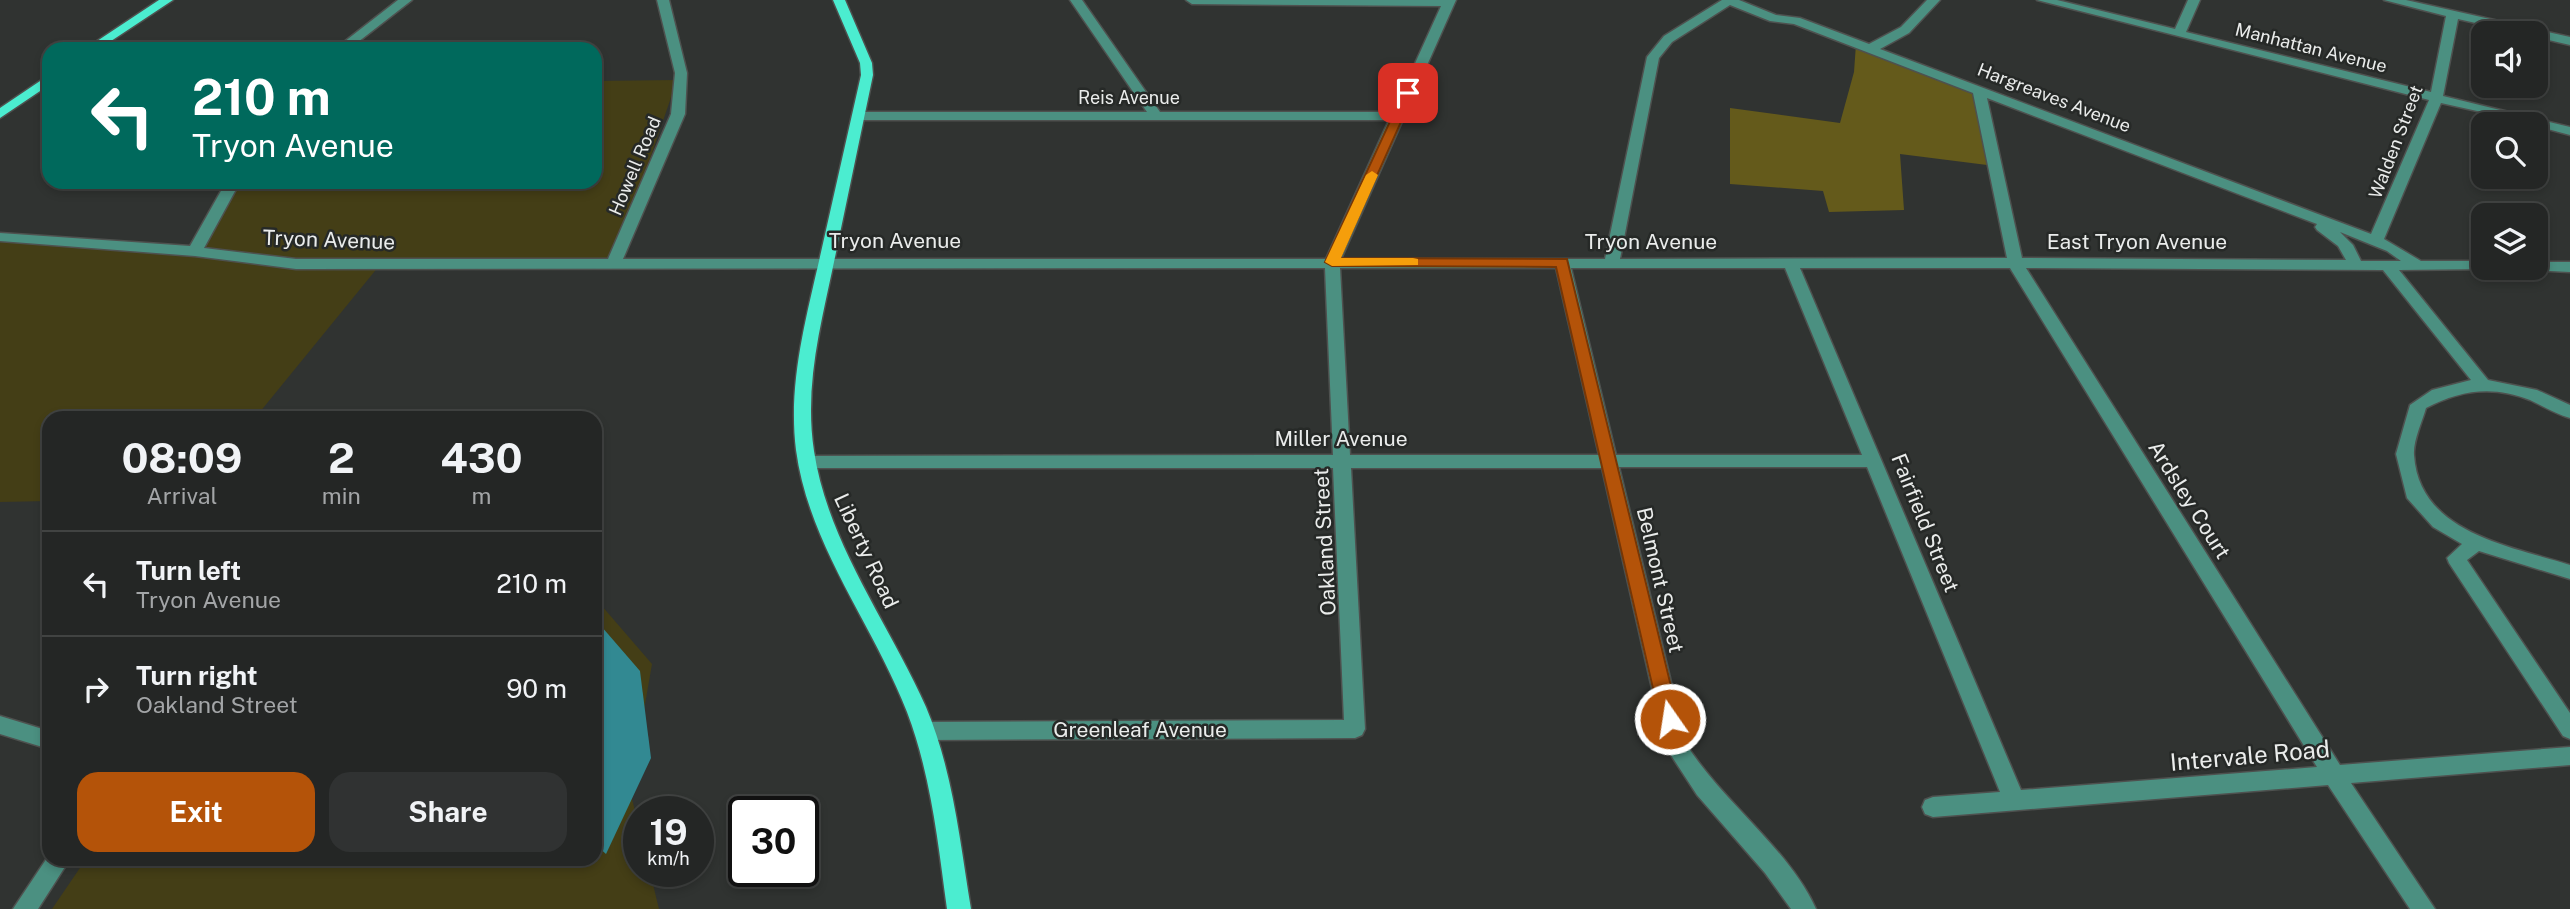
<!DOCTYPE html>
<html lang="en">
<head>
<meta charset="utf-8">
<style>
  body { margin:0; font-family:"Public Sans",sans-serif; background:#303232; color:#f1f3f6; height:100vh; display:flex; flex-direction:column; font-size:26px; white-space:nowrap }
  * { box-sizing:border-box; margin:0 }
  p { font-size:23px; color:#a3a5a7 }
  .icon { flex:none; width:38px; height:38px; fill:none; stroke:currentColor; stroke-width:2; stroke-linecap:round; stroke-linejoin:round }
  .map { position:relative; flex:1; overflow:hidden }
  .sheet { position:absolute; left:42px; top:411px; width:560px; height:455px; display:flex; flex-direction:column; background:#242625; border-radius:21px; box-shadow:0 4px 10px #0003,0 0 0 2px #414342 }
  .sheet>* { flex:none }
  .banner { position:absolute; left:42px; top:42px; width:560px; height:147px; border-radius:21px; box-shadow:0 4px 10px #0003,0 0 0 2px #414342; background:#00695c; color:#fff; overflow:hidden }
  .tools { position:absolute; left:2471px; top:21px; display:grid; gap:14px }
  .tools a { display:grid; place-items:center; width:77px; height:77px; border-radius:14px; background:#242625; box-shadow:0 4px 10px #0003,0 0 0 2px #414342; font-size:35px }
  .speed { position:absolute; left:623px; top:796px; display:flex; gap:14px; font-size:35px; font-weight:700; text-align:center }
  .speed>* { display:grid; place-content:center; width:91px; height:91px; border-radius:50%; background:#242625; box-shadow:0 4px 10px #0003,0 0 0 2px #414342; line-height:1 }
  .speed small { font-size:18px; font-weight:400 }
  .speed .limit { border:4px solid #111; border-radius:10px; background:#fff; color:#111 }
  .pin { position:absolute; display:grid; place-items:center; width:60px; height:60px; color:#fff; margin:-30px; border-radius:14px; box-shadow:0 4px 10px #0006 }
  .me { position:absolute; width:77px; margin:-38px; rotate:347deg; stroke-linejoin:round; filter:drop-shadow(0 0 5px #0008) }
  .turn { display:flex; align-items:center; gap:24px; height:147px; padding:0 35px; font-size:32px }
  .turn .icon { width:91px; height:91px; stroke-width:2.5 }
  .turn b { display:block; font-size:49px; line-height:60px }
  .eta { display:flex; justify-content:space-evenly; align-items:center; height:119px; text-align:center }
  .eta b { font-size:42px; font-weight:700; line-height:49px }
  .cta { display:flex; gap:14px; margin-top:auto; padding:14px 35px }
  .cta a { flex:1; height:80px; border-radius:21px; background:#b45309; color:#fff; font-size:28px; font-weight:700; line-height:80px; text-align:center }
  .cta a+a { background:#303232; color:#f1f3f6 }
  ul { padding:0; list-style:none }
  li { display:flex; align-items:center; gap:21px; height:105px; padding:0 35px; border-top:2px solid #414342 }
  li div { flex:1 }
  li b { display:block; font-size:26px }
  li em { font-style:normal }
  .map>svg:first-child { display:block }
  .green { fill:#443e16 }
  .forest { fill:#645a1b }
  .water { fill:#328992 }
  .lines { fill:none; stroke-linecap:round; stroke-linejoin:round }
  .minor-casing { stroke:#4e514f; stroke-width:3 }
  .major-casing { stroke:#4e514f; stroke-width:3 }
  .minor { fill:#4b9081; fill-rule:evenodd }
  .major { fill:#4bedd0; fill-rule:evenodd }
  .route { fill:#b45309; stroke:#753606; stroke-width:2 }
  .slow { fill:#f59e0b }
  .labels { text-anchor:middle; stroke-width:5; stroke-linejoin:round; paint-order:stroke }
  .far-street-label { font-size:18px; fill:#eaeceb; stroke:#262927 }
  .street-label { font-size:21px; fill:#eaeceb; stroke:#262927 }
  .near-street-label { font-size:24px; fill:#eaeceb; stroke:#262927 }
</style>
</head>
<body>
<div class="map">
<svg width="2570" height="909" viewBox="0 0 2570 909">
  <rect width="100%" height="100%" fill="#303331"/>
  <path class="green" d="M 677,80 L 614,264 L 379,266 L 255,418 L 49,418 L 49,501 L 0,502 L 0,236 L 190,249 L 237,182 L 595,182 L 595,81 Z
    M 595,598 L 652,664 L 630,791 L 639,827 L 639,872 L 650,872 L 659,909 L 52,909 L 86,859 L 595,859 Z"/>
  <path class="forest" d="M 1856,44 L 1979,89 L 1995,166 L 1900,154 L 1904,210 L 1829,212 L 1823,191 L 1730,184 L 1730,108 L 1840,123 L 1854,72 Z"/>
  <path class="water" d="M 595,619 L 640,671 L 651,758 L 606,854 L 595,844 Z"/>
  <g class="lines">
    <g class="minor-casing">
      <path id="minor" d="M 398,0 L 412,0 L 349,49 L 335,49 Z
        M 657,0 L 669,0 L 687,73 L 685,114 L 623,259 L 1326,259 L 1389,120 L 859,120 L 852,116 L 859,112 L 1147,112 L 1070,0 L 1082,0 L 1160,112 L 1393,112 L 1441,6 L 1192,4 L 1186,0 L 1456,0 L 1341,259 L 1605,259 L 1647,57 L 1664,36 L 1722,0 L 1739,0 L 1776,15 L 1800,18 L 1869,44 L 1901,27 L 1927,0 L 1940,0 L 1909,33 L 1880,49 L 2371,234 L 2429,100 L 2037,0 L 2057,0 L 2175,29 L 2188,0 L 2200,0 L 2186,32 L 2431,92 L 2446,16 L 2384,0 L 2406,0 L 2570,37 L 2570,45 L 2536,37 L 2536,33 L 2520,33 L 2458,19 L 2443,96 L 2570,127 L 2570,135 L 2536,126 L 2536,124 L 2441,103 L 2384,239 L 2421,261 L 2483,261 L 2483,268 L 2488,269 L 2399,270 L 2488,380 L 2537,390 L 2570,405 L 2570,418 C 2556,414 2543,406 2530,400 C 2493,385 2460,390 2426,408 C 2422,422 2413,441 2414,455 C 2419,533 2510,546 2570,565 L 2570,579 L 2479,551 L 2467,560 L 2570,713 L 2570,739 L 2563,736 L 2449,563 L 2447,558 L 2462,544 L 2433,527 L 2407,498 L 2396,454 L 2410,405 L 2432,390 L 2471,380 L 2383,270 L 2026,268 L 2340,765 L 2570,747 L 2570,765 L 2351,783 L 2435,909 L 2410,909 L 2328,785 L 1933,817 L 1925,814 L 1922,807 L 1925,800 L 1933,797 L 2000,792 L 1867,467 L 1619,467 L 1686,744 C 1722,801 1789,849 1816,909 L 1791,909 L 1765,873 L 1697,795 L 1665,746 L 1602,468 L 1351,468 L 1365,729 L 1362,735 L 1355,738 L 925,740 L 918,737 L 915,731 L 918,725 L 925,722 L 1344,720 L 1333,468 L 807,468 L 801,466 L 798,462 L 801,458 L 807,456 L 1333,455 L 1325,268 L 296,269 L 195,256 L 0,241 L 0,233 L 190,246 L 226,182 L 240,182 L 204,248 L 296,259 L 608,259 L 671,114 L 675,73 ZM 1730,5 L 1770,21 L 1794,24 L 1973,93 L 2007,258 L 1620,259 L 1659,58 L 1672,42 ZM 1987,98 L 2317,224 L 2315,227 L 2317,230 L 2338,246 L 2346,260 L 2022,258 ZM 2340,232 L 2387,251 L 2401,261 L 2361,261 L 2353,245 ZM 1340,268 L 1556,268 L 1599,455 L 1350,455 ZM 1571,268 L 1785,268 L 1862,455 L 1616,455 ZM 1800,268 L 2010,268 L 2317,767 L 2021,790 Z
        M 2536,262 L 2570,262 L 2570,272 L 2531,270 L 2529,268 L 2536,268 Z
        M 0,716 L 49,731 L 49,749 L 0,734 Z
        M 49,855 L 49,859 L 70,859 L 38,909 L 13,909 Z"/>
    </g>
    <g class="major-casing">
      <path id="major" d="M 159,0 L 173,0 L 99,49 L 85,49 Z
        M 833,0 L 845,0 L 872,63 L 873,75 C 860,137 847,200 834,262 C 821,324 804,386 814,451 C 828,544 889,623 926,707 C 953,771 960,842 971,909 L 947,909 C 938,843 931,775 907,712 C 873,624 809,546 796,450 C 788,385 805,323 819,261 C 833,199 847,137 861,75 L 860,63 Z
        M 49,75 L 49,85 L 0,118 L 0,108 Z"/>
    </g>
    <use href="#minor" class="minor"/>
    <use href="#major" class="major"/>
  </g>
  <path class="route" d="M 1404,91 L 1414,93 L 1340,258 L 1567,259 L 1679,719 L 1676,725 L 1670,727 L 1663,725 L 1660,719 L 1556,267 L 1332,266 L 1325,262 Z"/>
  <path class="slow" d="M 1372,171 L 1378,175 L 1341,258 L 1413,258 L 1418,259 L 1418,265 L 1332,266 L 1325,262 L 1366,175 Z"/>
  <g class="labels">
    <g class="far-street-label">
      <text transform="translate(2311 48) rotate(14)" y="6">Manhattan Avenue</text>
      <text x="1129" y="104">Reis Avenue</text>
      <text transform="translate(2054 98) rotate(21)" y="6">Hargreaves Avenue</text>
      <text transform="translate(2396 142) rotate(-69)" y="6">Walden Street</text>
      <text transform="translate(635 166) rotate(-67)" y="6">Howell Road</text>
    </g>
    <g class="street-label">
      <text transform="translate(329 240) rotate(2)" y="7">Tryon Avenue</text>
      <text x="895" y="248">Tryon Avenue</text>
      <text x="1651" y="249">Tryon Avenue</text>
      <text x="2137" y="249">East Tryon Avenue</text>
      <text x="1341" y="446">Miller Avenue</text>
      <text transform="translate(2189 500) rotate(58)" y="7">Ardsley Court</text>
      <text transform="translate(1925 523) rotate(68)" y="7">Fairfield Street</text>
      <text transform="translate(1325 542) rotate(-93)" y="7">Oakland Street</text>
      <text transform="translate(866 551) rotate(65)" y="7">Liberty Road</text>
      <text transform="translate(1660 580) rotate(77)" y="7">Belmont Street</text>
      <text x="1140" y="737">Greenleaf Avenue</text>
    </g>
    <g class="near-street-label">
      <text transform="translate(2250 756) rotate(-5)" y="8">Intervale Road</text>
    </g>
  </g>
</svg>
<div class="tools">
<a><svg class="icon" aria-label="sound" viewBox="0 0 24 24"><path d="M4 9h4l5-4v14l-5-4H4zM17 9q2 3 0 6"/></svg></a>
<a><svg class="icon" aria-label="search" viewBox="0 0 24 24"><circle cx="10" cy="10" r="6"/><path d="M15 15l6 6"/></svg></a>
<a><svg class="icon" aria-label="layers" viewBox="0 0 24 24"><path d="M12 4l9 5-9 5-9-5zM3 14l9 5 9-5"/></svg></a>
</div>
<div class="speed"><div>19<small>km/h</small></div><div class="limit">30</div></div>
<div class="pin" style="left:1408px;top:93px;background:#d93025"><svg class="icon" aria-label="arrive" viewBox="0 0 24 24"><path d="M6 21V4h12l-3 4 3 4H6"/></svg></div>
<svg class="me" style="left:1670px;top:719px" viewBox="-20 -20 40 40"><circle r="17" fill="#b45309" stroke="#fff" stroke-width="3"/><path d="M0-11L8 9 0 5-8 9z" fill="#fff"/></svg>
<div class="banner">
<div class="turn"><svg class="icon" aria-label="left" viewBox="0 0 24 24"><path d="M17 20v-9H6M10 6l-5 5 5 5"/></svg><div><b>210 m</b>Tryon Avenue</div></div>
</div>
<section class="sheet">
<div class="eta">
<div><b>08:09</b><p>Arrival</p></div>
<div><b>2</b><p>min</p></div>
<div><b>430</b><p>m</p></div>
</div>
<ul>
<li><svg class="icon" aria-label="left" viewBox="0 0 24 24"><path d="M17 20v-9H6M10 6l-5 5 5 5"/></svg><div><b>Turn left</b><p>Tryon Avenue</p></div><em>210 m</em></li>
<li><svg class="icon" aria-label="right" viewBox="0 0 24 24"><path d="M7 20v-9h11M14 6l5 5-5 5"/></svg><div><b>Turn right</b><p>Oakland Street</p></div><em>90 m</em></li>
</ul>
<div class="cta"><a>Exit</a><a>Share</a></div>
</section>
</div>
</body>
</html>
